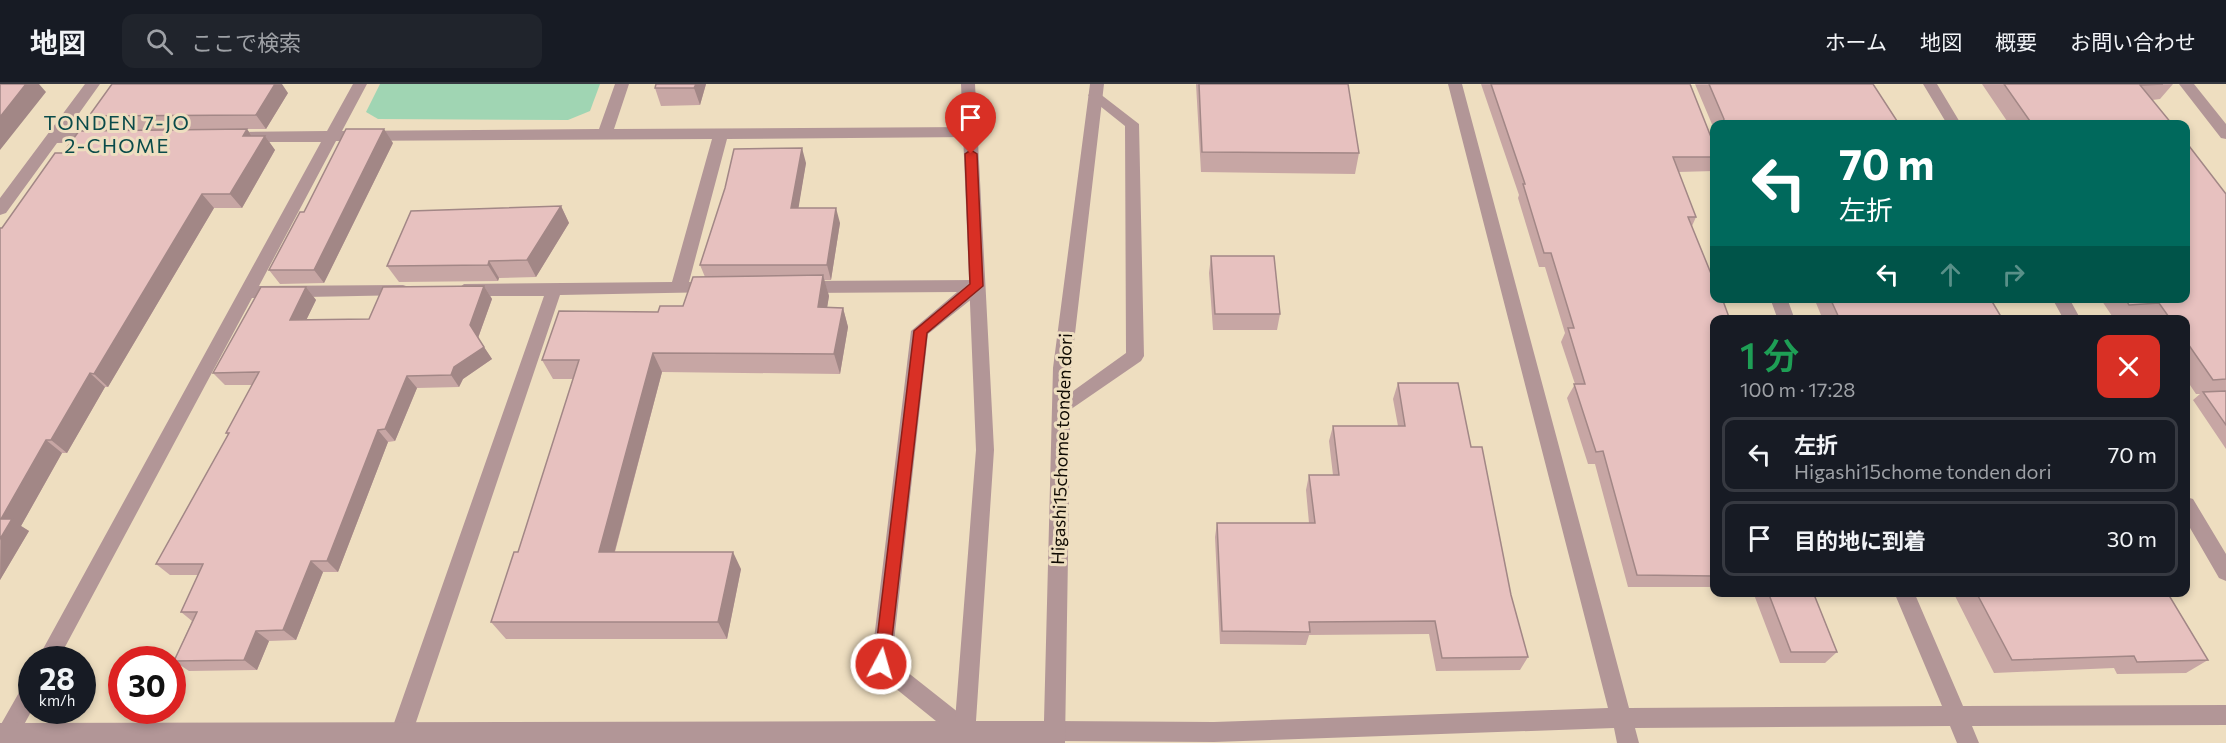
<!DOCTYPE html>
<html lang="ja">
<head>
<meta charset="utf-8">
<style>
  body { margin:0; font-family:Commissioner,"Noto Sans JP",sans-serif; background:#20242c; color:#f1f3f6; height:100vh; display:flex; flex-direction:column; font-size:22px; white-space:nowrap }
  * { box-sizing:border-box; margin:0 }
  p { font-size:20px; color:#9ea1a6 }
  .icon { flex:none; width:33px; height:33px; fill:none; stroke:currentColor; stroke-width:2; stroke-linecap:round; stroke-linejoin:round }
  .map { position:relative; flex:1; overflow:hidden }
  .side { position:absolute; left:1710px; top:231px; width:480px; height:282px; display:flex; flex-direction:column; background:#171b24; border-radius:12px; box-shadow:0 3px 9px #0003 }
  .side>* { flex:none }
  .banner { position:absolute; left:1710px; top:36px; width:480px; height:183px; border-radius:12px; box-shadow:0 3px 9px #0003; background:#00695c; color:#fff; overflow:hidden }
  .speed { position:absolute; left:18px; top:562px; display:flex; gap:12px; font-size:30px; font-weight:700; text-align:center }
  .speed>* { display:grid; place-content:center; width:78px; height:78px; border-radius:50%; background:#171b24; box-shadow:0 3px 9px #0003; line-height:1 }
  .speed small { font-size:15px; font-weight:400 }
  .speed .limit { border:9px solid #d22; background:#fff; color:#111 }
  .pin { position:absolute; display:grid; place-items:center; width:51px; height:51px; color:#fff; margin:-62px -26px; border-radius:50% 50% 50% 0; rotate:-45deg; box-shadow:0 0 6px #0007 }
  .pin .icon { rotate:45deg }
  .me { position:absolute; width:66px; margin:-33px; rotate:6deg; stroke-linejoin:round; filter:drop-shadow(0 0 4px #0008) }
  .turn { display:flex; align-items:center; gap:21px; height:126px; padding:0 30px; font-size:27px }
  .turn .icon { width:78px; height:78px; stroke-width:2.5 }
  .turn b { display:block; font-size:42px; line-height:51px }
  .lanes { display:flex; align-items:center; height:57px; padding:0 30px; background:#0003; justify-content:center; gap:30px; direction:ltr }
  .lanes .off { opacity:.35 }
  .round { display:grid; place-items:center; flex:none; width:63px; height:63px; border-radius:12px; background:#20242c }
  .summary { display:flex; align-items:center; justify-content:space-between; height:102px; padding:0 30px }
  h1 { font-size:36px; font-weight:600; line-height:45px; color:#1e9e55 }
  ul { padding:0; list-style:none }
  li { display:flex; align-items:center; gap:18px; height:75px; margin:0 12px 9px; padding:0 18px; border:3px solid #363941; border-radius:12px }
  li div { flex:1 }
  li b { display:block; font-size:22px }
  li em { font-style:normal }
  header { display:flex; align-items:center; gap:36px; box-sizing:border-box; height:84px; padding:0 30px; background:#171b24; border-bottom:2px solid #363941 }
  header strong { font-size:28px }
  nav { display:flex; gap:33px; margin-inline-start:auto; font-size:21px }
  .search { width:420px; height:54px; background:#20242c; display:flex; align-items:center; gap:15px; box-sizing:border-box; padding:0 21px; border-radius:12px; color:#9ea1a6; font-size:22px }
  .map>svg:first-child { display:block }
  .green { fill:#a0d5b3 }
  .lines { fill:none; stroke-linecap:round; stroke-linejoin:round }
  .minor { fill:#b29697; fill-rule:evenodd }
  .tertiary { fill:#b29697; fill-rule:evenodd }
  .wall { fill:#c7a6a4 }
  .shaded-wall { fill:#a28786 }
  .building { fill:#e7c1bf; stroke:#a28786; stroke-width:1.5 }
  .route { fill:#d93025; stroke:#8d1f18; stroke-width:1.5 }
  .labels { text-anchor:middle; stroke-width:6; stroke-linejoin:round; paint-order:stroke }
  .street-label { font-size:18px; fill:#100b03; stroke:#eedec0 }
  .neighbourhood-label { font-size:20px; letter-spacing:1.5px; fill:#0a4b4a; stroke:#eedec0 }
</style>
</head>
<body>
<header>
<strong>地図</strong>
<div class="search"><svg class="icon" aria-label="search" viewBox="0 0 24 24"><circle cx="10" cy="10" r="6"/><path d="M15 15l6 6"/></svg>ここで検索</div>
<nav><a>ホーム</a><a>地図</a><a>概要</a><a>お問い合わせ</a></nav>
</header>
<div class="map">
<svg width="2226" height="659" viewBox="0 0 2226 659">
  <rect width="100%" height="100%" fill="#eedec0"/>
  <path class="green" d="M 380,0 L 600,0 L 590,27 L 568,36 L 378,35 L 366,28 Z"/>
  <g class="lines">
    <path class="minor" d="M 85,0 L 100,0 L 65,49 L 98,49 L 103,50 L 106,54 L 103,58 L 57,59 L 6,129 L 0,131 L 0,114 Z
      M 353,0 L 367,0 L 342,47 L 599,45 L 615,0 L 629,0 L 614,45 L 970,43 L 978,48 L 970,53 L 727,55 L 689,198 L 718,200 L 720,204 L 718,208 L 560,211 L 409,659 L 387,659 L 544,212 L 464,212 L 456,206 L 464,200 L 672,198 L 712,55 L 336,57 L 259,202 L 403,201 L 409,203 L 411,207 L 409,211 L 252,214 L 58,576 L 37,576 L 321,58 L 243,58 L 235,53 L 243,48 L 327,47 Z
      M 1448,0 L 1462,0 L 1629,624 L 1942,622 L 1894,508 L 1914,508 L 1963,622 L 2226,621 L 2226,641 L 1972,642 L 1979,659 L 1957,659 L 1950,642 L 1635,644 L 1639,659 L 1617,659 L 1614,644 L 1214,658 L 1054,657 L 1046,654 L 1043,647 L 1046,640 L 1054,637 L 1214,638 L 1608,624 Z
      M 1923,0 L 1937,0 L 1961,40 L 1947,40 Z
      M 2179,0 L 2194,0 L 2226,40 L 2226,55 L 2221,54 Z
      M 1095,6 L 1139,40 L 1144,272 L 1141,277 L 1061,332 L 1055,330 L 1052,325 L 1055,320 L 1126,269 L 1125,42 L 1090,14 L 1088,11 Z
      M 977,196 L 983,198 L 985,202 L 983,206 L 928,250 L 892,576 L 973,640 L 976,647 L 973,654 L 965,657 L 957,654 L 874,587 L 871,580 L 911,247 L 957,208 L 803,209 L 795,203 L 803,197 Z
      M 1770,214 L 1787,214 L 1795,236 L 1778,236 Z
      M 2052,214 L 2069,214 L 2081,236 L 2064,236 Z
      M 2186,413 L 2193,415 L 2226,470 L 2226,497 L 2219,494 L 2186,437 Z
      M 32,595 L 32,626 L 14,659 L 0,659 L 0,642 L 25,598 Z"/>
    <path class="tertiary" d="M 961,0 L 975,0 L 994,366 L 976,637 L 1044,637 L 1053,284 L 1090,0 L 1104,0 L 1071,284 L 1065,659 L 0,659 L 0,639 L 955,637 L 976,366 Z"/>
  </g>
  <path class="wall" d="M 706,0 L 700,21 L 661,22 L 655,4 Z
    M 1196,0 L 1348,0 L 1359,69 L 1355,90 L 1201,88 Z
    M 1481,0 L 1690,0 L 1711,53 L 1714,55 L 1714,87 L 1678,88 L 1696,133 L 1692,142 L 1714,236 L 1714,503 L 1628,503 L 1595,380 L 1588,380 L 1567,314 L 1575,300 L 1561,258 L 1565,249 L 1545,183 L 1539,183 L 1518,114 L 1519,111 Z
    M 1695,0 L 1873,0 L 1899,40 L 1714,40 L 1714,45 Z
    M 1982,0 L 2173,0 L 2160,15 L 2152,16 L 2172,40 L 2009,40 Z
    M 288,9 L 266,45 L 247,45 L 252,52 L 265,52 L 275,66 L 242,124 L 214,124 L 108,303 L 105,303 L 67,369 L 62,369 L 21,442 L 29,447 L 0,496 L 0,144 L 2,144 L 63,69 L 101,46 L 89,32 Z
    M 393,59 L 324,199 L 280,200 L 269,186 L 304,128 Z
    M 806,79 L 798,124 L 840,139 L 831,196 L 824,196 L 829,212 L 827,223 L 843,224 L 848,243 L 840,290 L 662,288 L 615,468 L 741,485 L 727,555 L 506,555 L 491,538 L 518,468 L 573,295 L 553,295 L 542,276 L 658,228 L 683,222 L 705,193 L 700,181 Z
    M 2226,110 L 2226,365 L 2193,316 L 2200,310 L 2196,310 L 2186,295 L 2186,236 L 2145,236 L 2144,234 L 2114,235 L 2100,214 L 2186,214 Z
    M 561,122 L 569,139 L 536,193 L 499,194 L 498,197 L 399,198 L 387,182 Z
    M 1211,172 L 1280,230 L 1277,246 L 1213,246 L 1209,189 Z
    M 484,202 L 492,215 L 478,254 L 492,275 L 463,295 L 459,303 L 417,304 L 395,357 L 388,358 L 338,488 L 323,488 L 296,556 L 269,557 L 257,586 L 189,587 L 174,577 L 192,537 L 181,528 L 198,491 L 170,491 L 156,480 L 228,351 L 226,349 L 252,301 L 225,301 L 213,289 L 306,203 L 316,216 L 306,236 L 369,235 Z
    M 1814,214 L 1990,214 L 2003,236 L 1823,236 Z
    M 1398,299 L 1471,363 L 1528,573 L 1520,586 L 1436,587 L 1429,550 L 1309,551 L 1306,561 L 1220,560 L 1215,453 L 1217,439 L 1309,439 L 1306,406 L 1309,391 L 1333,391 L 1329,357 L 1333,342 L 1398,342 L 1393,315 Z
    M 1753,508 L 1813,508 L 1837,568 L 1825,579 L 1780,579 Z
    M 1953,508 L 2167,508 L 2208,576 L 2186,589 L 2117,590 L 2114,584 L 1994,589 Z"/>
  <path class="shaded-wall" d="M 14,0 L 39,0 L 46,8 L 0,66 L 0,33 Z
    M 271,0 L 282,0 L 288,9 L 266,45 L 256,31 Z
    M 696,0 L 706,0 L 700,21 L 694,4 Z
    M 247,45 L 257,60 L 243,52 Z
    M 384,45 L 393,59 L 324,199 L 314,186 Z
    M 265,52 L 275,66 L 242,124 L 230,110 Z
    M 802,64 L 806,79 L 796,139 L 791,124 Z
    M 202,110 L 214,124 L 108,303 L 94,290 Z
    M 561,122 L 569,139 L 536,193 L 527,176 Z
    M 836,124 L 840,139 L 831,196 L 827,181 Z
    M 489,177 L 499,194 L 498,197 L 488,181 Z
    M 823,191 L 829,212 L 824,243 L 818,223 Z
    M 484,202 L 492,215 L 478,254 L 492,275 L 463,295 L 459,303 L 451,291 Z
    M 306,203 L 316,216 L 300,249 L 290,236 Z
    M 843,224 L 848,243 L 840,290 L 834,270 Z
    M 653,269 L 662,288 L 610,485 L 599,468 Z
    M 90,289 L 105,303 L 67,369 L 51,356 Z
    M 407,292 L 417,304 L 395,357 L 385,345 Z
    M 378,346 L 388,358 L 338,488 L 327,477 Z
    M 46,356 L 62,369 L 21,442 L 29,447 L 0,496 L 1,435 Z
    M 733,468 L 741,485 L 727,555 L 718,538 Z
    M 311,477 L 323,488 L 296,556 L 283,546 Z
    M 256,547 L 269,557 L 257,586 L 244,576 Z"/>
  <path class="building" d="M 0,0 L 26,0 L 0,33 Z
    M 112,0 L 275,0 L 256,31 L 89,32 Z
    M 656,0 L 696,0 L 694,4 L 655,4 Z
    M 1199,0 L 1348,0 L 1359,69 L 1202,68 Z
    M 1491,0 L 1690,0 L 1711,53 L 1714,55 L 1714,73 L 1673,73 L 1696,133 L 1688,133 L 1714,197 L 1714,214 L 1722,214 L 1730,236 L 1714,236 L 1714,492 L 1637,491 L 1603,367 L 1596,368 L 1574,300 L 1585,300 L 1568,244 L 1574,244 L 1551,169 L 1544,169 L 1523,100 L 1525,100 Z
    M 1709,0 L 1873,0 L 1899,40 L 1723,40 L 1724,35 Z
    M 2004,0 L 2163,0 L 2140,1 L 2172,40 L 2032,40 Z
    M 247,45 L 243,52 L 265,52 L 230,110 L 202,110 L 94,290 L 90,289 L 51,356 L 46,356 L 1,435 L 12,435 L 0,455 L 0,144 L 2,144 L 55,69 L 63,69 L 79,47 Z
    M 346,45 L 384,45 L 314,186 L 269,186 L 300,128 L 304,128 Z
    M 2186,58 L 2226,110 L 2226,295 L 2213,296 L 2186,257 L 2186,236 L 2171,236 L 2159,219 L 2129,221 L 2125,214 L 2186,214 Z
    M 802,64 L 791,124 L 836,124 L 827,181 L 700,181 L 725,104 L 734,65 Z
    M 561,122 L 527,176 L 489,177 L 488,181 L 387,182 L 411,127 Z
    M 1211,172 L 1274,172 L 1280,230 L 1215,230 Z
    M 823,191 L 818,223 L 843,224 L 834,270 L 653,269 L 599,468 L 733,468 L 718,538 L 491,538 L 514,468 L 518,468 L 579,276 L 542,276 L 559,227 L 658,228 L 660,222 L 683,222 L 693,193 Z
    M 484,202 L 470,241 L 484,263 L 454,283 L 451,291 L 407,292 L 385,345 L 378,346 L 327,477 L 311,477 L 283,546 L 256,547 L 244,576 L 174,577 L 197,528 L 181,528 L 203,480 L 156,480 L 229,349 L 226,349 L 259,288 L 213,289 L 261,203 L 306,203 L 290,236 L 369,235 L 383,203 Z
    M 1830,214 L 1990,214 L 2003,236 L 1840,236 Z
    M 1398,299 L 1458,299 L 1471,363 L 1482,363 L 1511,511 L 1528,573 L 1442,574 L 1435,537 L 1309,538 L 1310,548 L 1222,547 L 1217,439 L 1315,439 L 1309,391 L 1339,391 L 1333,342 L 1405,342 Z
    M 2226,307 L 2226,341 L 2203,308 Z
    M 1768,508 L 1813,508 L 1837,568 L 1791,568 Z
    M 1976,508 L 2167,508 L 2208,576 L 2137,578 L 2134,572 L 2012,576 Z"/>
  <path class="route" d="M 971,66 L 977,70 L 983,202 L 927,249 L 889,580 L 887,585 L 881,587 L 876,585 L 874,580 L 914,247 L 970,200 L 965,70 Z"/>
  <g class="labels">
    <g class="street-label">
      <text transform="translate(1062 365) rotate(-88)" y="6">Higashi15chome tonden dori</text>
    </g>
    <g class="neighbourhood-label">
      <text x="117" y="46">TONDEN 7-JO<tspan x="117" dy="23">2-CHOME</tspan></text>
    </g>
  </g>
</svg>
<div class="speed"><div>28<small>km/h</small></div><div class="limit">30</div></div>
<div class="pin" style="left:971px;top:70px;background:#d93025"><svg class="icon" aria-label="arrive" viewBox="0 0 24 24"><path d="M6 21V4h12l-3 4 3 4H6"/></svg></div>
<svg class="me" style="left:881px;top:580px" viewBox="-20 -20 40 40"><circle r="17" fill="#d93025" stroke="#fff" stroke-width="3"/><path d="M0-11L8 9 0 5-8 9z" fill="#fff"/></svg>
<div class="banner">
<div class="turn"><svg class="icon" aria-label="left" viewBox="0 0 24 24"><path d="M17 20v-9H6M10 6l-5 5 5 5"/></svg><div><b>70 m</b>左折</div></div>
<div class="lanes"><svg class="icon" aria-label="left" viewBox="0 0 24 24"><path d="M17 20v-9H6M10 6l-5 5 5 5"/></svg><svg class="icon off" aria-label="ahead" viewBox="0 0 24 24"><path d="M12 20V5M6 11l6-6 6 6"/></svg><svg class="icon off" aria-label="right" viewBox="0 0 24 24"><path d="M7 20v-9h11M14 6l5 5-5 5"/></svg></div>
</div>
<section class="side">
<div class="summary"><div><h1>1 分</h1><p>100 m · 17:28</p></div><a class="round" style="background:#d93025;color:#fff"><svg class="icon" aria-label="close" viewBox="0 0 24 24"><path d="M6 6l12 12M18 6L6 18"/></svg></a></div>
<ul>
<li><svg class="icon" aria-label="left" viewBox="0 0 24 24"><path d="M17 20v-9H6M10 6l-5 5 5 5"/></svg><div><b>左折</b><p>Higashi15chome tonden dori</p></div><em>70 m</em></li>
<li><svg class="icon" aria-label="arrive" viewBox="0 0 24 24"><path d="M6 21V4h12l-3 4 3 4H6"/></svg><div><b>目的地に到着</b></div><em>30 m</em></li>
</ul>
</section>
</div>
</body>
</html>
